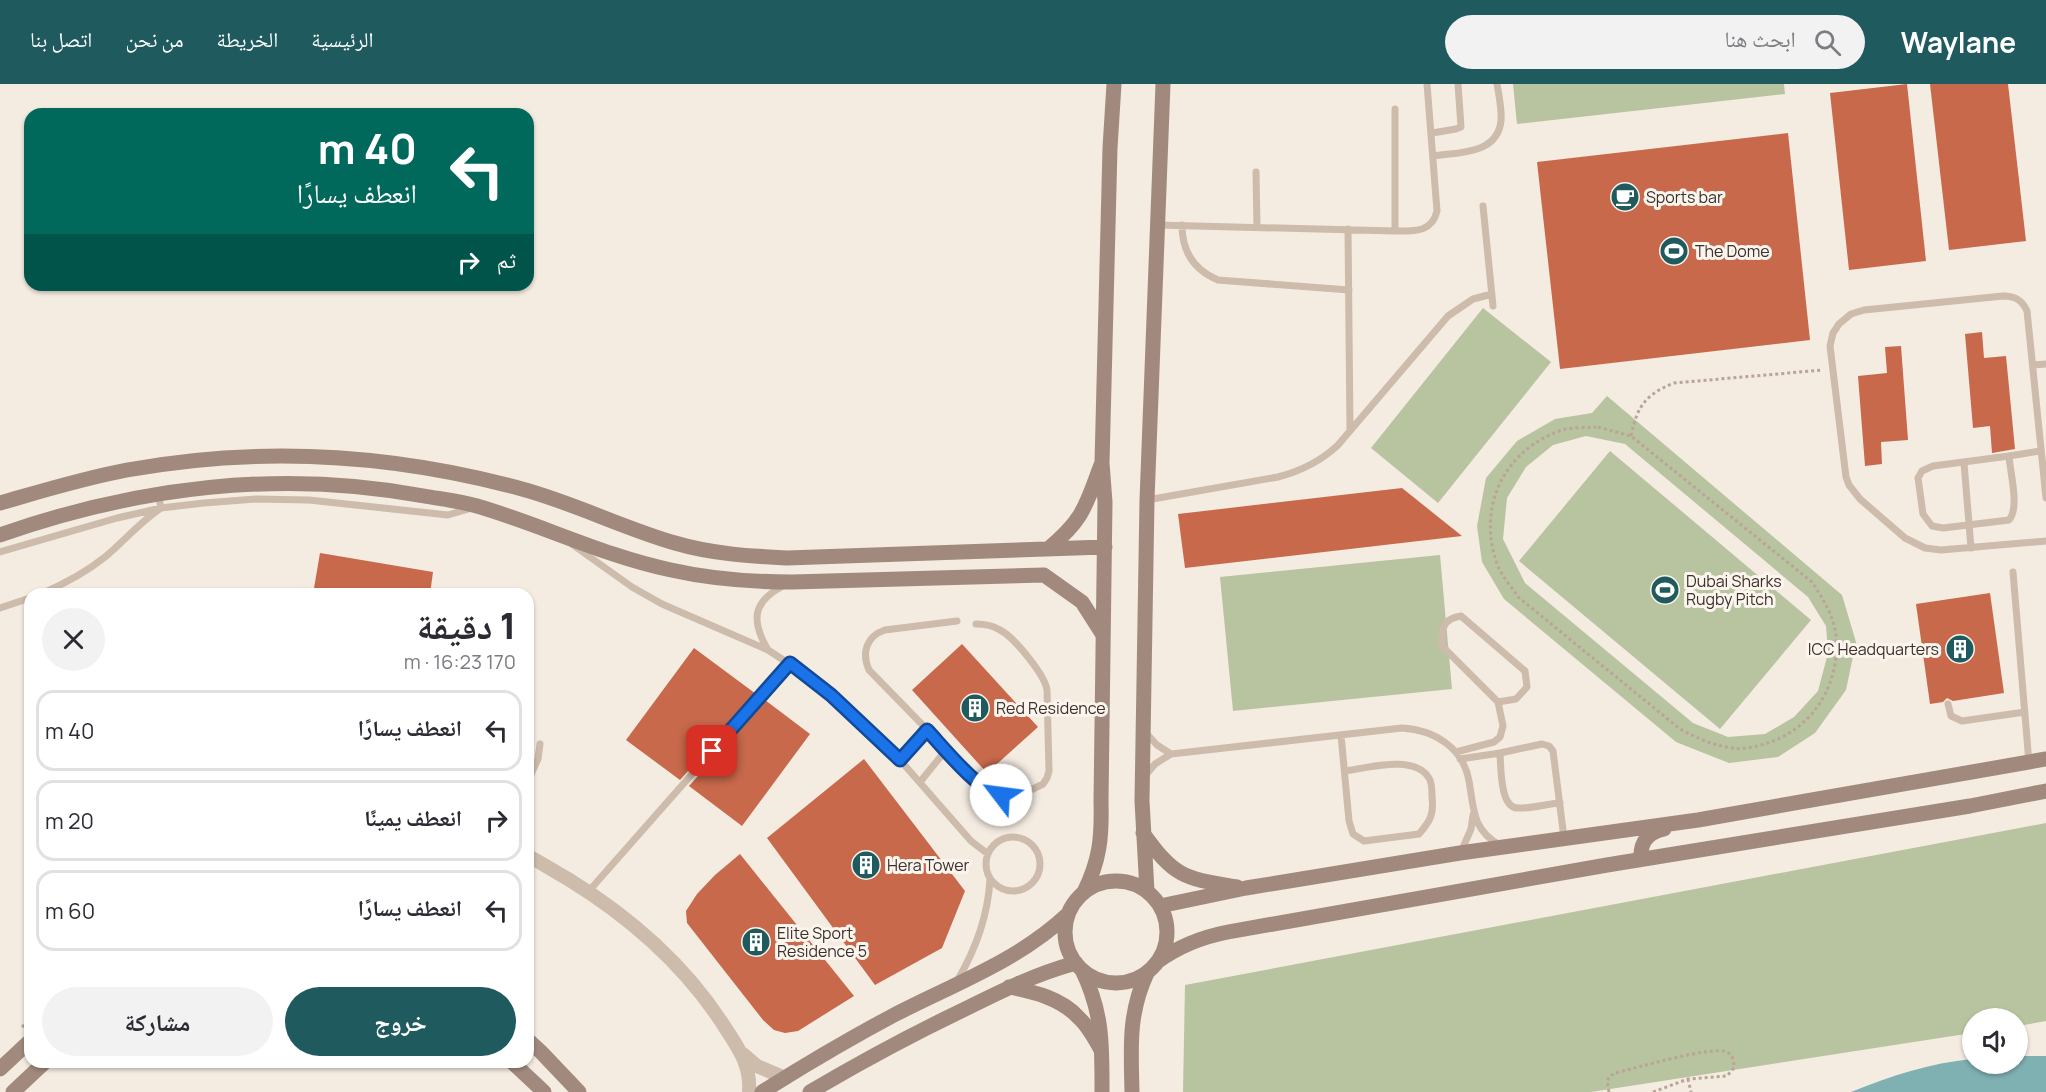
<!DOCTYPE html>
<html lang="ar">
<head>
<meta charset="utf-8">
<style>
  body { margin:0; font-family:Manrope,"Noto Naskh Arabic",sans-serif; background:#f2f2f3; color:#2b2b33; direction:rtl; height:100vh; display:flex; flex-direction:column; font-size:22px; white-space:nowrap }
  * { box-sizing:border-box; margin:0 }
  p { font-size:20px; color:#7c7c81 }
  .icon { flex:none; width:33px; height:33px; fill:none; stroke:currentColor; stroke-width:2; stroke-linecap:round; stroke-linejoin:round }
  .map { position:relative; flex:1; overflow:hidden; direction:ltr }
  .side { position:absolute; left:24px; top:504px; width:510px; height:480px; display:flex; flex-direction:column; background:#fff; border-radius:18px; box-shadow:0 2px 4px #0004; direction:rtl }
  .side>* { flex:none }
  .hud { position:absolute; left:24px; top:24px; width:510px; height:183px; border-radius:18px; box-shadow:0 2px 4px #0004; direction:rtl; background:#00695c; color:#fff; overflow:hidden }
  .fabs { position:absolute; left:1962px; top:924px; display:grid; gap:12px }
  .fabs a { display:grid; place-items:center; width:66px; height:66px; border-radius:50%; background:#fff; box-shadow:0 2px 4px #0004; font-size:30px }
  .pin { position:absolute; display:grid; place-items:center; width:51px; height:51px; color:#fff; margin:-26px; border-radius:12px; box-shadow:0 3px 9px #0006 }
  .me { position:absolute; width:66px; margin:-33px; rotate:300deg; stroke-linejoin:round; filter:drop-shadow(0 0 4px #0008) }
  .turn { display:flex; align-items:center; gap:21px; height:126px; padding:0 18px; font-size:27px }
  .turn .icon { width:78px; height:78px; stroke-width:2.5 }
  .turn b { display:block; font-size:42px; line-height:51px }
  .then { display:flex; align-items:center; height:57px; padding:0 18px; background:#0003; gap:12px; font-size:22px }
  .round { display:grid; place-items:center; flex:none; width:63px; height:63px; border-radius:32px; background:#f2f2f3 }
  .head { display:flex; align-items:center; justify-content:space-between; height:102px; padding:0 18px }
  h1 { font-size:36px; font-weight:800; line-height:45px }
  .cta { display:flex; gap:12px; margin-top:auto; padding:12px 18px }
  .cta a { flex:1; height:69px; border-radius:36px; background:#1f5a5e; color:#fff; font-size:24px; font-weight:800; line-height:69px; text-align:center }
  .cta a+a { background:#f2f2f3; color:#2b2b33 }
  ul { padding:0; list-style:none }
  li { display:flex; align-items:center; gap:18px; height:81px; margin:0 12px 9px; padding:0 6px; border:3px solid #e1e1e2; border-radius:18px }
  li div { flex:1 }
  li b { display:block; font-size:22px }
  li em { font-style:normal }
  header { display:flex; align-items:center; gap:36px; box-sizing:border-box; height:84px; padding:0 30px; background:#1f5a5e; color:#fff }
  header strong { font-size:28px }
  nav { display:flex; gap:33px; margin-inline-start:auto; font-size:21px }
  .search { width:420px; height:54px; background:#f2f2f3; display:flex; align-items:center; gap:15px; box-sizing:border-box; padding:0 21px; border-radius:33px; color:#7c7c81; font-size:22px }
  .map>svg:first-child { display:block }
  .green { fill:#b8c4a0; fill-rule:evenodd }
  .water { fill:#7fb0b2 }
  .building { fill:#c8694b }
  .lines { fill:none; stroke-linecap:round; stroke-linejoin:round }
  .path { stroke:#b9a596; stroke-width:3; stroke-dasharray:3 3; stroke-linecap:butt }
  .lane { stroke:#cdbbac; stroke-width:7 }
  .street { stroke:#cdbbac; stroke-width:14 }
  .secondary { stroke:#a18a7d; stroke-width:15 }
  .route-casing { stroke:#114b97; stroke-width:15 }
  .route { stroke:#1a73e8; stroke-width:10 }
  .labels { text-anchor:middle; stroke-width:6; stroke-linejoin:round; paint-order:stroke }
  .poi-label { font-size:16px; fill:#3b302b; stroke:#fbf5ee; text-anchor:start }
</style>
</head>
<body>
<header>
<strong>Waylane</strong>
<div class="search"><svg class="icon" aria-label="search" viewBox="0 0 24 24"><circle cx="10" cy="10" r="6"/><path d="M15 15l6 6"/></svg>ابحث هنا</div>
<nav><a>الرئيسية</a><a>الخريطة</a><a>من نحن</a><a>اتصل بنا</a></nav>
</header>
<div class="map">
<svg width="2046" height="1008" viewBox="0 0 2046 1008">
  <rect width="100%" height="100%" fill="#f4ebe1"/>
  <path class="green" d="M 1513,0 L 1784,0 L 1785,10 L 1517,40 Z
    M 1483,224 L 1551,278 L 1438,419 L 1371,364 Z
    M 1607,312 L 1842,511 L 1856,558 L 1846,606 L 1815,649 L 1778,673 L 1729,679 L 1676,658 L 1504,515 L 1482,478 L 1477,442 L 1486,394 L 1517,357 L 1555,335 L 1592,329 ZM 1586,352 L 1625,360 L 1808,513 L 1826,542 L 1828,569 L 1818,607 L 1794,633 L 1765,650 L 1728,653 L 1693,639 L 1525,499 L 1503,455 L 1507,414 L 1526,383 L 1553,361 Z
    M 1610,367 L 1811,536 L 1720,645 L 1519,477 Z
    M 1440,471 L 1452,605 L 1233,627 L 1220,493 Z
    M 2046,739 L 2046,937 L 2018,942 L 2018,934 L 1972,934 L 1972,949 L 1591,1008 L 1183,1008 L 1185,901 Z"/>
  <path class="water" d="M 2018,972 L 2046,972 L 2046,1008 L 1851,1008 C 1890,992 1931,979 1972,975 L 1972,980 L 2018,980 Z"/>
  <path class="building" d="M 1907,0 L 1926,177 L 1849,186 L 1830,9 Z
    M 1930,0 L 2008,0 L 2026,157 L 1949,166 Z
    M 1788,49 L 1810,256 L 1560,285 L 1537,78 Z
    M 1982,248 L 1984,274 L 2006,272 L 2015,365 L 1992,369 L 1990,342 L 1973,344 L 1965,250 Z
    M 1901,262 L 1908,356 L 1881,358 L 1882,380 L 1865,382 L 1858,292 L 1887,289 L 1885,263 Z
    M 1402,404 L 1462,452 L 1185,484 L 1178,430 Z
    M 320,469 L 433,488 L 430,510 L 313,510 Z
    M 1990,509 L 2004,609 L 1953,617 L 1947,614 L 1943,618 L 1930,620 L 1916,520 Z
    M 962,560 L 1038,643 L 987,689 L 912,606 Z
    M 694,564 L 756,610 L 680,696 L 626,656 Z
    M 765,616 L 810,650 L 742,742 L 689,702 Z
    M 864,675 L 965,807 L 942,864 L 875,901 L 767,754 Z
    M 740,770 L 854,912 L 798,947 L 785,949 L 774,946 L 763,936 L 687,839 L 686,827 L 697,810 L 715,791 Z"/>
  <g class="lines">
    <path class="path" d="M 1598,343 L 1631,352 L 1812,498 C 1823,515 1834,532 1836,552 C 1840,597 1817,638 1776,656 C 1763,661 1746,666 1732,664 C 1712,661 1697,654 1680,645 L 1518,513 C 1512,503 1502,493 1498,482 C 1476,425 1503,366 1562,346 C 1573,343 1587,344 1598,343 Z
      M 1631,352 C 1637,322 1646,310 1674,299 L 1823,286
      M 22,943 L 30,936
      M 1688,995 L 1691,1008
      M 1609,1008 L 1607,997 L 1610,992 L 1615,989 C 1633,985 1713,961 1727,968 C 1733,971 1734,977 1734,984 L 1727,992 L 1688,995 L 1653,1008"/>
    <path class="lane" d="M 1395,25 L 1395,147
      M 1432,49 L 1456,45 L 1461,43 L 1458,0
      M 1433,72 C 1458,68 1497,71 1501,37 C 1502,25 1499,12 1497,0
      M 1256,88 L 1257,143
      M 1483,122 L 1493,222
      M 1157,141 L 1395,147 C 1413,147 1432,149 1437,127 L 1427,0
      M 1182,141 C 1182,167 1194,186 1218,196 L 1349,206
      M 1348,145 L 1350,346
      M 2033,281 L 2046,280
      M 2009,372 C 2010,388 2020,424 2009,436 L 1943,444 L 1932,442 L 1923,430 L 1918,394 L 1922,387 L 1933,382 Z
      M 2009,372 L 2040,367
      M 1964,379 L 1971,464
      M 2046,414 L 2027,227 C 2022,216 2015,212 2003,212 L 1864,226 L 1851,230 L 1839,240 L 1833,249 L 1830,262 L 1846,393 L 1849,401 L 1860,415 L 1905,454 L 1925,464 L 1941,466 L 2046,457
      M 1147,416 L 1278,393 C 1301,387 1320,378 1338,361 L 1448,232 L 1473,215 L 1492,210
      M 573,461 L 632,503 L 662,520 L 768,566 L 811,594 L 864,641 L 900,676 L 971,757 L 988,770
      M 0,468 L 117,434 L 161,424 L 204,419 L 256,415 L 309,416 L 448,431 L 472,424
      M 2013,488 L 2029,679
      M 41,510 C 64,500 85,489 105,473 C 124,457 140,438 161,424 L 158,409
      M 0,524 L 30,514
      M 957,537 L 885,546 C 867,552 861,568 869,586 L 986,706 L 1001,711 L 1031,706 L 1043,700 L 1047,694 L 1049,687 L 1047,606 C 1045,591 1014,553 1000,546 C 992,541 985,540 976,540
      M 768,566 C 751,537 752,518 783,502
      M 1948,620 L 1951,632 L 1962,637 L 2025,628
      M 1146,649 L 1157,661 L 1171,670
      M 1341,651 L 1349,737 L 1353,750 L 1364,757 L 1419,750 C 1431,736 1434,730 1432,712 C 1432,707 1432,698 1429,694 C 1415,670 1367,684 1345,687
      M 1456,668 L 1494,658 L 1500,653 L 1503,642 L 1498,618 L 1442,562 C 1442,545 1442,535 1461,532 L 1525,587 L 1527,603 L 1516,615 L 1498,618
      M 1500,669 C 1501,683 1500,723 1517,724 C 1530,725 1546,720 1560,719
      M 1460,675 L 1500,669 L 1542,660 L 1549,662 L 1553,667 L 1564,754
      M 900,676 L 927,646
      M 1145,692 L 1155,680 L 1171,670 L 1402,644 C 1434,646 1463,663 1469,697 C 1474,725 1472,746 1500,761
      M 528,697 L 538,675 L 540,660
      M 920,698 L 946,666
      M986 780a27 27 0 1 1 54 0a27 27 0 1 1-54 0Z
      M 1461,768 L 1471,745 L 1473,731
      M 588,808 L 790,579
      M 957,897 C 976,865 988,833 990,795"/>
    <path class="street" d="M 528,772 C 542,779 555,788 568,795 C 630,833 687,883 726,945 C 740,966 751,983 749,1008
      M 743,970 L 757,982 L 785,994"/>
    <path class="secondary" d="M 0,419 C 42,407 84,394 127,386 C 259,362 393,370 522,405 C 574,419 623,444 675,459 C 712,470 750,472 787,474 L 1105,463
      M 0,451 C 136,403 281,385 424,412 C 441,415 460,417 477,422 C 542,441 604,472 671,486 C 711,495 751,498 792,498 L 1044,491 L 1082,518 L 1103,551
      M 1048,465 C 1084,435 1085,423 1101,381
      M 1143,749 C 1175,794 1184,794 1237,803
      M 1641,775 C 1640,758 1647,749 1664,745
      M1065 848a51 51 0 1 1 102 0a51 51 0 1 1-102 0Z
      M 1147,807 L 1142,717 L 1147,416 L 1163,0
      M 1084,808 C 1100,776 1102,753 1101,717 L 1105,418 L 1102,379 L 1110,64 L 1114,0
      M 1160,822 L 1246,804 L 1460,769 L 1698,736 L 2046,675
      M 1157,878 C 1179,862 1202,853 1228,848 L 1607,781 L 1970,722 L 2046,707
      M 1082,886 C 1103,929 1102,961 1102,1008
      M 1009,903 C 1034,908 1061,914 1079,934 C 1088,942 1095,955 1101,966
      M 528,956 L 541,968 L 579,1008
      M 512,978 L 544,1008
      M 0,985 L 30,957
      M 13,1008 L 45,978
      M 762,1008 C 805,981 849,955 894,931 C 954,900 1018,877 1068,830
      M 810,1008 C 859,979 909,952 961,927 C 999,908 1035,890 1076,879
      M 1132,1008 C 1131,964 1128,930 1147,889"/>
  </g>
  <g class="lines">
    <g class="route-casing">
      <path id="route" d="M 712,667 L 790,579 L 831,611 L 900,676 L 927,646 C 944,664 978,707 1001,711"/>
    </g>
    <use href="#route" class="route"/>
  </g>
  <defs>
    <g id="cafe-disc" transform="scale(1.5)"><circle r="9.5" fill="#1f5a5e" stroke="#fbf5ee"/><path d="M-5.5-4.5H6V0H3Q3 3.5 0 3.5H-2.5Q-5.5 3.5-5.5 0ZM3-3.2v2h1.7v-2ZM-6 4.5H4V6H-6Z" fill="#fff"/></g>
    <g id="stadium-disc" transform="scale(1.5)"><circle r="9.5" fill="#1f5a5e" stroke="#fbf5ee"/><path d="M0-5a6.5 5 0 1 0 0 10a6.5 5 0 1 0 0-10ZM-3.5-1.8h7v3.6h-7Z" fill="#fff"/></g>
    <g id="building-disc" transform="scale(1.5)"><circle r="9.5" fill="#1f5a5e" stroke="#fbf5ee"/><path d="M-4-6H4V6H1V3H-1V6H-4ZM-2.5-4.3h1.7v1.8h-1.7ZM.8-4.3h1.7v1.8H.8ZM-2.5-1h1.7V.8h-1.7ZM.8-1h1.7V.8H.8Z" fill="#fff"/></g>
  </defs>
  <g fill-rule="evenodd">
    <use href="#cafe-disc" x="1625" y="113"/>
    <use href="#stadium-disc" x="1674" y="167"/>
    <use href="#stadium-disc" x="1665" y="506"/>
    <use href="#building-disc" x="1960" y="565"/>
    <use href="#building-disc" x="975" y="624"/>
    <use href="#building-disc" x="866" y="781"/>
    <use href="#building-disc" x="756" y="858"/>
  </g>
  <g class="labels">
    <g class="poi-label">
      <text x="1646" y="119">Sports bar</text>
      <text x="1695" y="173">The Dome</text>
      <text x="1686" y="503">Dubai Sharks<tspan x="1686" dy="18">Rugby Pitch</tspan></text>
      <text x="1939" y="571" text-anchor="end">ICC Headquarters</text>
      <text x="996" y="630">Red Residence</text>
      <text x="887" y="787">Hera Tower</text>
      <text x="777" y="855">Elite Sport<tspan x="777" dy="18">Residence 5</tspan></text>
    </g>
  </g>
</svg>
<div class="fabs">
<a><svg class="icon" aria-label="sound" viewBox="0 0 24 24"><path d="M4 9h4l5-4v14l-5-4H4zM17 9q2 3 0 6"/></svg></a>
</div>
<div class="pin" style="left:712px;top:667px;background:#d93025"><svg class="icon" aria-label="arrive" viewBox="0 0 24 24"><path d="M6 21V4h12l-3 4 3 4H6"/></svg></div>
<svg class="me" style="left:1001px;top:711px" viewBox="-20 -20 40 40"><circle r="19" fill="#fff"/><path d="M0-13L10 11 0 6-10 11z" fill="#1a73e8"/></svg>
<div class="hud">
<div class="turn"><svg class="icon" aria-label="left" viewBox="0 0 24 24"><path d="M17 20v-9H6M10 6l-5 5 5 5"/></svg><div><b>40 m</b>انعطف يسارًا</div></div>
<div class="then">ثم<svg class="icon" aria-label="right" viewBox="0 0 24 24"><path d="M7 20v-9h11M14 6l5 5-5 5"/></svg></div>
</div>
<section class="side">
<div class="head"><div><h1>1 دقيقة</h1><p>170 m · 16:23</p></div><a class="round"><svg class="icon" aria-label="close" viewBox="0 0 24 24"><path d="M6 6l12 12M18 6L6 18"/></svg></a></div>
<ul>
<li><svg class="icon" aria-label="left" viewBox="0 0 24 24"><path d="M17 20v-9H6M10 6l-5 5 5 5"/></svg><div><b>انعطف يسارًا</b></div><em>40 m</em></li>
<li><svg class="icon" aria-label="right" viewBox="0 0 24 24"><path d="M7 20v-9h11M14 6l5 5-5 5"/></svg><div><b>انعطف يمينًا</b></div><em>20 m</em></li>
<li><svg class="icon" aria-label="left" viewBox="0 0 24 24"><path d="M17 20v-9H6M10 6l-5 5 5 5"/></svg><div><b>انعطف يسارًا</b></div><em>60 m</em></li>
</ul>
<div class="cta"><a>خروج</a><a>مشاركة</a></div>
</section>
</div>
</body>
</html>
